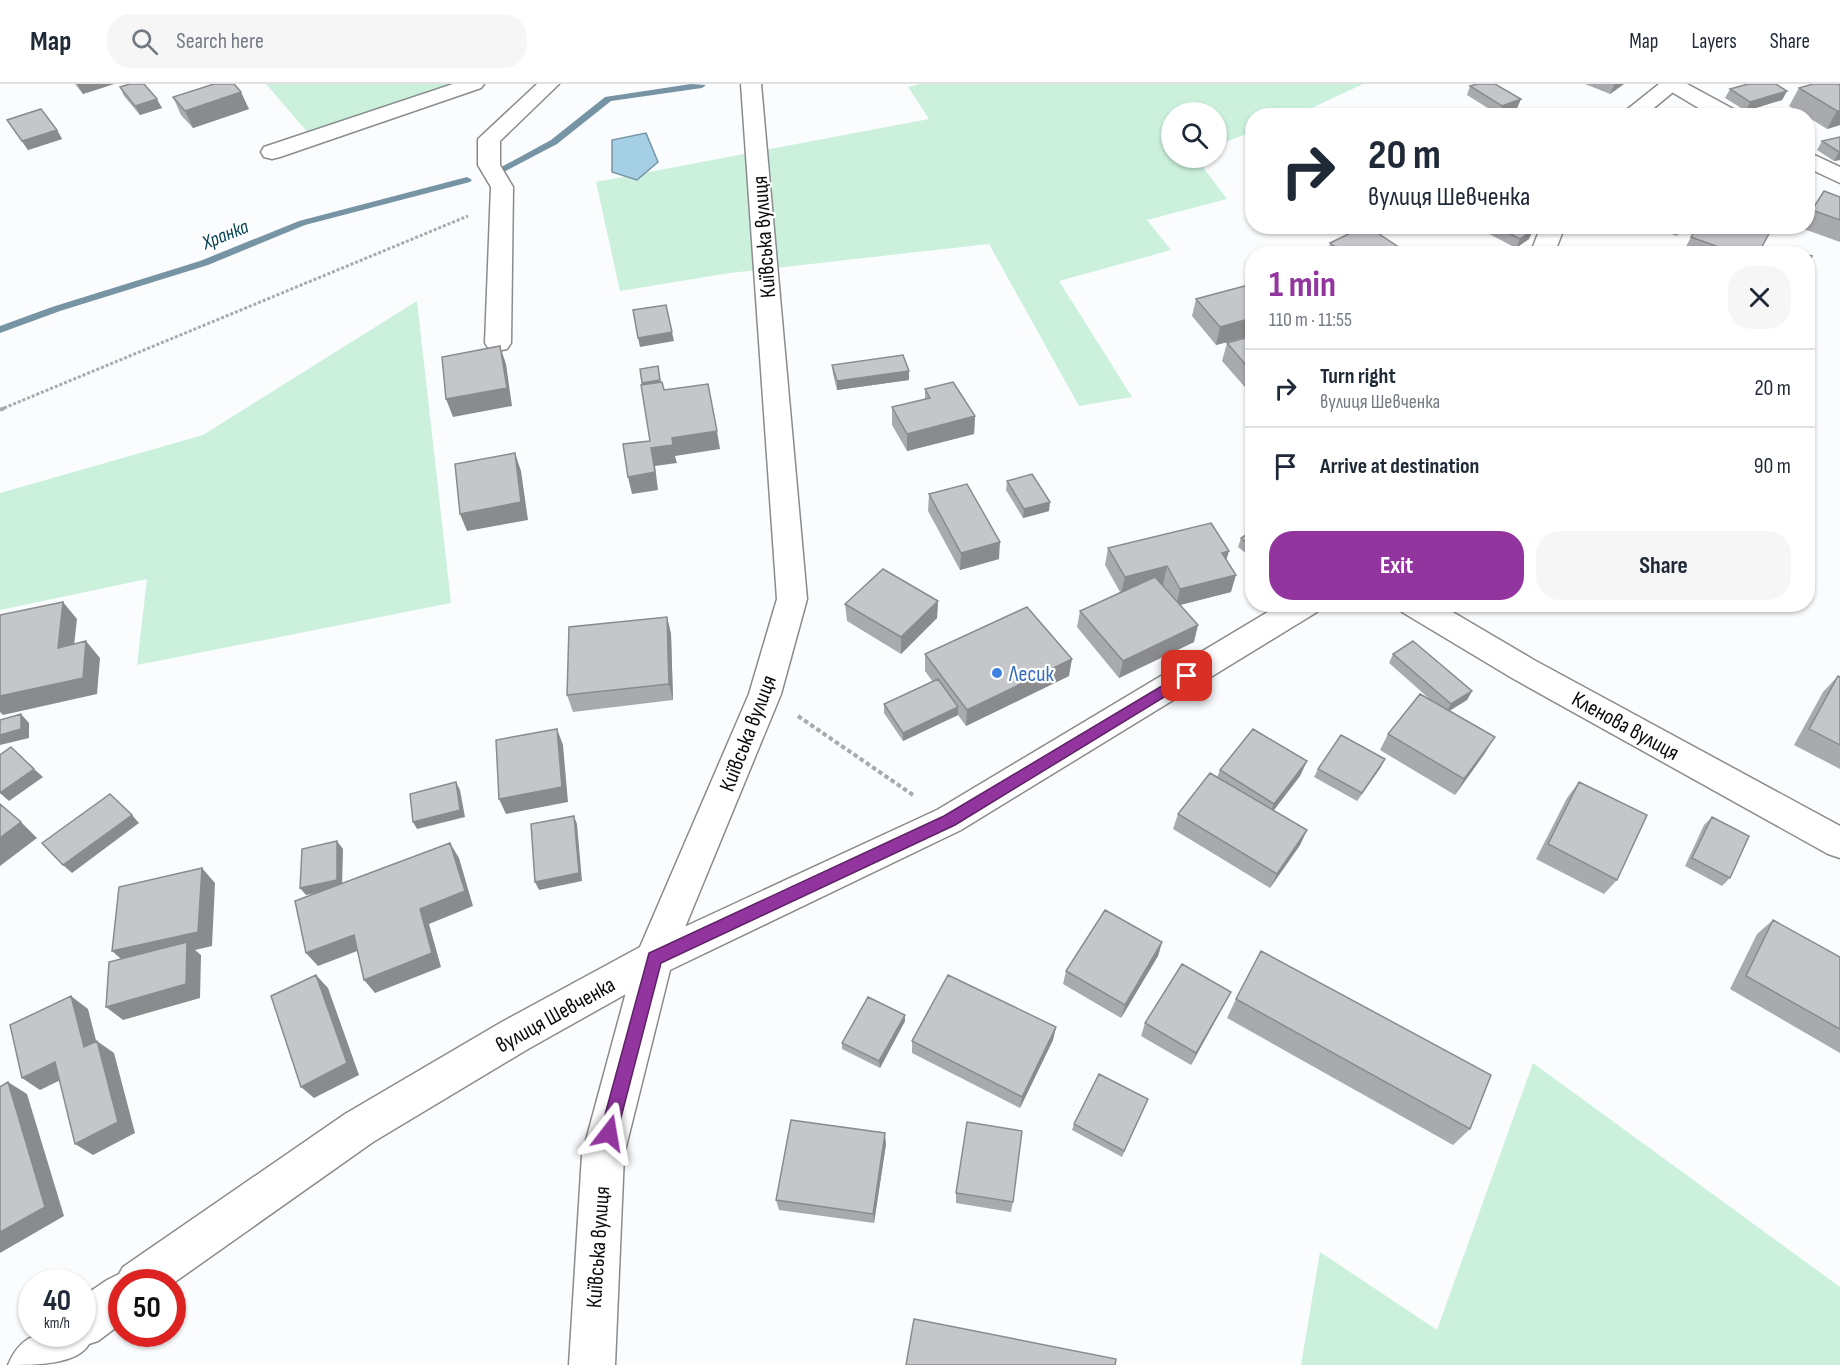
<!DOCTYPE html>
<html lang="en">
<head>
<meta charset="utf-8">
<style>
  body { margin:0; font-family:"Sofia Sans Condensed",sans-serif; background:#f6f6f7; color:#1f2937; height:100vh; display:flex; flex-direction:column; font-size:22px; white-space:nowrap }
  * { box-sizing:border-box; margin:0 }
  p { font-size:20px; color:#747a83 }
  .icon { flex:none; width:33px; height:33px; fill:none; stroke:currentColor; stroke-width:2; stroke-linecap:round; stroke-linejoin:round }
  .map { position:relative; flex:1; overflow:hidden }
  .drawer { position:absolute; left:1245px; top:162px; width:570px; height:366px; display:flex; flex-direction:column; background:#fff; border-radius:24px; box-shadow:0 2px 4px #0004 }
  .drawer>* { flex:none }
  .hud { position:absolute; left:1245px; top:24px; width:570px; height:126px; border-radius:24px; box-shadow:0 2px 4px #0004; background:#fff; color:#1f2937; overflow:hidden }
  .tools { position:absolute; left:1161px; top:18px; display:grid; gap:12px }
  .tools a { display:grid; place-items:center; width:66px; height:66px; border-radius:50%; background:#fff; box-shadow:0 2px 4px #0004; font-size:30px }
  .speed { position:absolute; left:18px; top:1185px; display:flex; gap:12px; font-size:30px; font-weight:700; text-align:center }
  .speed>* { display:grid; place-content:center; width:78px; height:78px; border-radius:50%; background:#fff; box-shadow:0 2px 4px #0004; line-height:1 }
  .speed small { font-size:15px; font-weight:400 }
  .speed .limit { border:9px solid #d22; background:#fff; color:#111 }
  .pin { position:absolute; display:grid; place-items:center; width:51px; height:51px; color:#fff; margin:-26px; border-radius:12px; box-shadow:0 3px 9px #0006 }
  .me { position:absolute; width:66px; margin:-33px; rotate:14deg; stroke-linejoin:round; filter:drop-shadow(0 0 4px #0008) }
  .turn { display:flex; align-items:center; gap:21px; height:126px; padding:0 24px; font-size:27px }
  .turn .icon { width:78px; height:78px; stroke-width:2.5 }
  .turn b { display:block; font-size:42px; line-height:51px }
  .round { display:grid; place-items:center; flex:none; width:63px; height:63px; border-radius:24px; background:#f6f6f7 }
  .head { display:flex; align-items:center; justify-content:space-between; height:102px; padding:0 24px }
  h1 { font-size:36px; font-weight:700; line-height:45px; color:#92359f }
  .primary-button { display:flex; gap:12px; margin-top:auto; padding:12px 24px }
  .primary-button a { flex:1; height:69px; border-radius:24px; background:#92359f; color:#fff; font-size:24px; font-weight:700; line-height:69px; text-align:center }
  .primary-button a+a { background:#f6f6f7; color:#1f2937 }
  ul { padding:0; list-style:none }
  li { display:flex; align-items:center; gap:18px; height:78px; padding:0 24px; border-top:2px solid #e0e1e3 }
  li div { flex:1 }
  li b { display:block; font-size:22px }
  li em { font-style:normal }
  header { display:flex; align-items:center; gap:36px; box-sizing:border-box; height:84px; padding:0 30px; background:#fff; border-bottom:2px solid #e0e1e3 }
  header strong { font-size:28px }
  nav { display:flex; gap:33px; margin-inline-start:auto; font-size:21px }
  .search { width:420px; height:54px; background:#f6f6f7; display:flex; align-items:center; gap:15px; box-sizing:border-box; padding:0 21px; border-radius:24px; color:#747a83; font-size:22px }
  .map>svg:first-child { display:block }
  .green { fill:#cbf1dd }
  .water { fill:#a4cfe5; stroke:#7694a4; stroke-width:1.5 }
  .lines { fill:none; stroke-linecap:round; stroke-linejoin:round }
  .stream { fill:#7694a4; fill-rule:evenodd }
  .minor-casing { stroke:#898b8d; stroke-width:3 }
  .major-casing { stroke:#898b8d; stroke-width:3 }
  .path-far1 { stroke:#a8aaab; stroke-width:3; stroke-dasharray:3 2; stroke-linecap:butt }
  .path { stroke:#a8aaab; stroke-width:4; stroke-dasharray:4.5 3; stroke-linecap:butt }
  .minor { fill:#fff; fill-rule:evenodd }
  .major { fill:#fff; fill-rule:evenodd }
  .wall { fill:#a9aaad }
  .shaded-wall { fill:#898b8d }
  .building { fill:#c4c6c9; stroke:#898b8d; stroke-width:1.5 }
  .route { fill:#92359f; stroke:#5f2267; stroke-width:1.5 }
  .shop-dot { fill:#3f7fe0; stroke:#fff; stroke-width:2 }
  .labels { text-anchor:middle; stroke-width:4.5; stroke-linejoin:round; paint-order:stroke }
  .far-water-label { font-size:20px; font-style:italic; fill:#003f55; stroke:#fff }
  .street-label { font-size:22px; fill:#0b0b0c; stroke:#fff }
  .shop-label { font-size:22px; fill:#366cbe; stroke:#fff; text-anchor:start }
</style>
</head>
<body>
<header>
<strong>Map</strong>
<div class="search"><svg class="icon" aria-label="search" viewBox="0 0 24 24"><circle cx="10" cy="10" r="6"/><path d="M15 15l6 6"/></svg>Search here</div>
<nav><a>Map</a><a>Layers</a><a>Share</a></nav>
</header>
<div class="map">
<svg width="1840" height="1281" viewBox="0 0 1840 1281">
  <rect width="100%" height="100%" fill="#fafcfe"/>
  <path class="green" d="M 266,0 L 452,0 L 309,50 Z
    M 919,0 L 1363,0 L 1297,31 L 1252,32 L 1252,48 L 1217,61 L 1216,28 L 1172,28 L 1172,74 L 1196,74 L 1227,115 L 1147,136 L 1171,166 L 1059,197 L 1132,313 L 1079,322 L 989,160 L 730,189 L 620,207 L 596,98 L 929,35 L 908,3 Z
    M 417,217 L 451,519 L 137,581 L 147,495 L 0,526 L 0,409 L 203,351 Z
    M 1533,979 L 1840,1203 L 1840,1281 L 1301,1281 L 1320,1168 L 1437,1246 Z"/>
  <path class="water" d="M 646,49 L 658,78 L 637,96 L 612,88 L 612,56 Z"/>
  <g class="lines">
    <path class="stream" d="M 691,0 L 706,1 L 702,4 L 611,17 L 557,60 L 502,89 L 494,87 L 551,56 L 605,13 Z
      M 467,93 L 472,96 L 470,98 L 305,141 L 208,181 L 60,227 L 0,249 L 0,242 L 52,223 L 200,177 L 299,137 Z"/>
    <g class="minor-casing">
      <path id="minor" d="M 453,0 L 484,0 L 481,4 L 280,73 L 272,75 L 264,73 L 261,68 L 264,63 Z
        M 537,0 L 559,0 L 500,57 L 500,81 L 513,103 L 511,259 L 507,265 L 498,267 L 489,265 L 485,259 L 491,103 L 478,81 L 478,55 Z
        M 741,0 L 761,0 L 807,515 L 781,610 L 667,887 L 528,965 L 373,1058 L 172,1200 L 122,1198 L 122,1239 L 98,1257 L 89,1260 C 77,1281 34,1281 8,1281 C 24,1243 47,1250 82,1250 L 82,1213 L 107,1196 L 119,1190 L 123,1183 L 345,1030 L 500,939 L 640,863 L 749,610 L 777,515 Z
        M 1662,0 L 1687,0 L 1737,27 L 1739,32 L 1712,32 L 1665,4 Z
        M 1808,68 L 1840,83 L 1840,99 L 1808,84 Z
        M 1398,520 L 1439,520 L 1534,576 L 1840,742 L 1840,774 L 1828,770 L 1512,594 L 1402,528 Z"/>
    </g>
    <g class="major-casing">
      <path id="major" d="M 1659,0 L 1683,0 L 1644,32 L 1619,32 Z
        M 1541,142 L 1565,142 L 1554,170 L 1530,170 Z
        M 1281,520 L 1321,520 L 1317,528 L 961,746 L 670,886 L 624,1071 L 615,1281 L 569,1281 L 582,1071 L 635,875 L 641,863 L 937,726 Z"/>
    </g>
    <path class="path-far1" d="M 4,324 L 468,132"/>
    <path class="path" d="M 0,326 L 7,323
      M 798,632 L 913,711"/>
    <use href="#minor" class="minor"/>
    <use href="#major" class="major"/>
  </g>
  <path class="wall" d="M 75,0 L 114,0 L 83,10 Z
    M 1585,0 L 1624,0 L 1610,10 Z
    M 1838,0 L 1840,41 L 1827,45 L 1808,33 L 1808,32 L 1805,32 L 1789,22 L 1799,4 Z
    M 1470,2 L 1521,15 L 1517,24 L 1499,31 L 1467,11 Z
    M 120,3 L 162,24 L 140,31 L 124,12 Z
    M 1730,5 L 1787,7 L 1782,16 L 1746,27 L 1725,14 Z
    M 173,13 L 249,25 L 193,44 L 181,31 Z
    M 7,36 L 57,46 L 62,55 L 28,66 Z
    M 1840,53 L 1840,76 L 1834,77 L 1817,66 L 1822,57 Z
    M 1824,107 L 1840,113 L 1840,158 L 1801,144 L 1802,142 L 1808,142 L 1808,133 Z
    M 1377,142 L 1404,142 L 1389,150 Z
    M 1474,142 L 1527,142 L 1529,155 L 1516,164 Z
    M 1650,142 L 1684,142 L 1677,152 Z
    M 1691,153 L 1758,170 L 1682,170 Z
    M 1330,159 L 1409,170 L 1327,170 Z
    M 1252,200 L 1252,309 L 1251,310 L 1222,277 L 1227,259 L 1249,253 L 1216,261 L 1192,232 L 1196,215 Z
    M 832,281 L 909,287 L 909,296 L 837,306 L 833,290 Z
    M 925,305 L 975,332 L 974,350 L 907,367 L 892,341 L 892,323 L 925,315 Z
    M 1007,397 L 1049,427 L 1023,434 L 1006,406 Z
    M 929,410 L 999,475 L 960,486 L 928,427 Z
    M 1252,447 L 1252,474 L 1238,463 L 1241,454 Z
    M 1108,464 L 1226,475 L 1231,508 L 1180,521 L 1194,558 L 1119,594 L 1077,543 L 1080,527 L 1120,508 L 1105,481 Z
    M 938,517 L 937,534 L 901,570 L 847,537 L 845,520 Z
    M 667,533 L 671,550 L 673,616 L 573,628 L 567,611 Z
    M 925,570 L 1069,592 L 966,642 L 958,631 L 903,657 L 884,629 L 884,620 L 933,598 L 925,587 Z
    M 1393,570 L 1472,607 L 1467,616 L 1449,627 L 1485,669 L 1455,711 L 1380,666 L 1388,650 L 1433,618 L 1389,579 Z
    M 1838,592 L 1840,593 L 1840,685 L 1794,661 L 1823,608 Z
    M 1307,677 L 1300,692 L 1274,726 L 1307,746 L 1300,761 L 1270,804 L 1173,745 L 1178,730 L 1217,693 L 1220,686 Z
    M 1381,683 L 1357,717 L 1314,693 L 1318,685 Z
    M 1579,698 L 1617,796 L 1604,810 L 1536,775 L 1567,714 Z
    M 1712,733 L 1730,794 L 1722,802 L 1685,782 L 1704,741 Z
    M 1773,836 L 1840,873 L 1840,969 L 1730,905 L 1757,850 Z
    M 1162,858 L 1158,872 L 1121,934 L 1063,900 L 1066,887 Z
    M 1236,915 L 1470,1045 L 1453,1061 L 1227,934 Z
    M 1224,921 L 1191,981 L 1141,952 L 1145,939 Z
    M 905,937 L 880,984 L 842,965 L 842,959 Z
    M 1056,943 L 1053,956 L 1020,1024 L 912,969 L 912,957 Z
    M 1148,1015 L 1122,1073 L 1072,1046 L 1074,1040 Z
    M 886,1060 L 874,1139 L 779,1126 L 776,1116 Z
    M 956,1109 L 1013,1118 L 1011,1128 L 956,1119 Z"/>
  <path class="shaded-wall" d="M 77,0 L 114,0 L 83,10 Z
    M 1615,0 L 1624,0 L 1610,10 L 1614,1 Z
    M 1787,7 L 1782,16 L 1746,27 L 1750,18 Z
    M 241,8 L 249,25 L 193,44 L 185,27 Z
    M 157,15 L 162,24 L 140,31 L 135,22 Z
    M 1521,15 L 1517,24 L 1499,31 L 1502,22 Z
    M 1837,27 L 1840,27 L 1840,41 L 1827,45 Z
    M 57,46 L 62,55 L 28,66 L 22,57 Z
    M 1839,68 L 1840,68 L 1840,76 L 1834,77 Z
    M 1814,71 L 1808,81 L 1808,73 Z
    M 1391,142 L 1404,142 L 1389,150 Z
    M 1533,146 L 1529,155 L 1516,164 L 1520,155 Z
    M 1252,234 L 1248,252 L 1216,261 L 1220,243 Z
    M 672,248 L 674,257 L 640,263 L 638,254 Z
    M 500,262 L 506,280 L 512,322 L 453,333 L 446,315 Z
    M 658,282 L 662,306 L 644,308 L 642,299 Z
    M 909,287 L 909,296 L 837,306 L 837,297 Z
    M 975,332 L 974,350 L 907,367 L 907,350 Z
    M 717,347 L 720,365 L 675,372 L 677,379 L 655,382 L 658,406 L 632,410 L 628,393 L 651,364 L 672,354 Z
    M 515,369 L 521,387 L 528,436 L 467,447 L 460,430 Z
    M 1050,418 L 1049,427 L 1023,434 L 1024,425 Z
    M 1000,458 L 999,475 L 960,486 L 961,469 Z
    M 1229,467 L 1224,484 L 1222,469 Z
    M 1167,482 L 1163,500 L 1121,510 L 1125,493 Z
    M 1236,491 L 1231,508 L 1176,522 L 1180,505 Z
    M 938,517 L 937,534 L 901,570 L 901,553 Z
    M 63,518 L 77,535 L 72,580 L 58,564 Z
    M 667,533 L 671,550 L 673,616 L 669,600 Z
    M 1198,541 L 1194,558 L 1119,594 L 1123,577 Z
    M 86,557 L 100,574 L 97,610 L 3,631 L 0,628 L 0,612 Z
    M 1072,575 L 1069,592 L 966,642 L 967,626 Z
    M 1472,607 L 1467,616 L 1446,629 L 1451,620 Z
    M 958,623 L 958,631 L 903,657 L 903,649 Z
    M 21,630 L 29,639 L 29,654 L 0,661 L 0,651 Z
    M 557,645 L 563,661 L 568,718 L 506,730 L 499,715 Z
    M 1495,653 L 1485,669 L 1455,711 L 1464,695 Z
    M 1385,675 L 1381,683 L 1357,717 L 1362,709 Z
    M 1307,677 L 1300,692 L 1267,735 L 1274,720 Z
    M 34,685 L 43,693 L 9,717 L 0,709 Z
    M 456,698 L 460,706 L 465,733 L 417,745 L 413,738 Z
    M 132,731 L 139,739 L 72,789 L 63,781 Z
    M 574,732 L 577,740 L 582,797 L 539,806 L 535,798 Z
    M 21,738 L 37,754 L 0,782 L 0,754 Z
    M 1307,746 L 1300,761 L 1270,804 L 1277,790 Z
    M 337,757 L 343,765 L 342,804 L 306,811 L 300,804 Z
    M 450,759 L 459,774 L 473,822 L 429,840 L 441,883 L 375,909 L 364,896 L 420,825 Z
    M 202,784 L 215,799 L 212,862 L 195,866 L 201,871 L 200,914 L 123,936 L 106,923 L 128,881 L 112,867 Z
    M 354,851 L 365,864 L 318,882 L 306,869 Z
    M 1162,858 L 1158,872 L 1121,934 L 1125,921 Z
    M 316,891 L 328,904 L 359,991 L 314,1014 L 301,1003 Z
    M 1231,908 L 1224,921 L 1191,981 L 1196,969 Z
    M 71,912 L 88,925 L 101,976 L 84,963 Z
    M 905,931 L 905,937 L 880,984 L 879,977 Z
    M 1056,943 L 1053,956 L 1020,1024 L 1022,1013 Z
    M 97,957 L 114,969 L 135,1049 L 93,1071 L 75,1060 Z
    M 55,978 L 73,990 L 40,1006 L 22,994 Z
    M 8,998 L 27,1010 L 64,1132 L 0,1169 L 0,1148 Z
    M 885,1049 L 886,1060 L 874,1139 L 873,1130 Z"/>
  <path class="building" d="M 130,0 L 144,0 L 157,15 L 135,22 L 120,3 Z
    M 214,0 L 234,0 L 241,8 L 185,27 L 173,13 Z
    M 1477,0 L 1495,0 L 1521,15 L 1502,22 L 1470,2 Z
    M 1748,0 L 1776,0 L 1787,7 L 1750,18 L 1730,5 Z
    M 1813,0 L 1838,0 L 1840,1 L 1840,27 L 1837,27 L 1799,4 Z
    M 41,25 L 57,46 L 22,57 L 7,36 Z
    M 1840,53 L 1840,68 L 1839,68 L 1822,57 Z
    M 1808,67 L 1814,71 L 1808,73 Z
    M 1824,107 L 1840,113 L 1840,136 L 1812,126 Z
    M 1365,142 L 1367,142 L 1409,170 L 1345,170 L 1330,159 Z
    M 1495,142 L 1527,142 L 1533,146 L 1520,155 Z
    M 1698,142 L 1754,142 L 1770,148 L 1758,170 L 1738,170 L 1691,153 Z
    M 1785,163 L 1804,170 L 1781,170 Z
    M 1656,165 L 1668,170 L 1652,170 Z
    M 1808,171 L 1812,172 L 1808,179 Z
    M 1252,200 L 1252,234 L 1220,243 L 1196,215 Z
    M 666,221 L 672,248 L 638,254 L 633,226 Z
    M 1252,252 L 1252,288 L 1227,259 Z
    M 1808,256 L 1813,258 L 1808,266 Z
    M 500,262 L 507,304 L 446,315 L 442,273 Z
    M 903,271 L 909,287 L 837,297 L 832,281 Z
    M 658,282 L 660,296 L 642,299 L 640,285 Z
    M 662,298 L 664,306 L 708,300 L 717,347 L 672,354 L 673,361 L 651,364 L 655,388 L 628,393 L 623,360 L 650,357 L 641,301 Z
    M 953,298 L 975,332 L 907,350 L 892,323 L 930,314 L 925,305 Z
    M 515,369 L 521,418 L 460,430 L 455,380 Z
    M 1032,390 L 1050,418 L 1024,425 L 1007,397 Z
    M 967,400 L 1000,458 L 961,469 L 929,410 Z
    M 1211,439 L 1229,467 L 1222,469 L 1236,491 L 1180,505 L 1167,482 L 1125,493 L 1108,464 Z
    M 1252,447 L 1252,463 L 1241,454 Z
    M 883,485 L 938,517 L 901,553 L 845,520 Z
    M 1155,493 L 1198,541 L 1123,577 L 1080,527 Z
    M 63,518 L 58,564 L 86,557 L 83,594 L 0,612 L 0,531 Z
    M 1027,523 L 1072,575 L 967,626 L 925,570 Z
    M 667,533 L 669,600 L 567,611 L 569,543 Z
    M 1413,557 L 1472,607 L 1451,620 L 1393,570 Z
    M 1838,592 L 1840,593 L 1840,661 L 1809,645 Z
    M 938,595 L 958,623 L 903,649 L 884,620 Z
    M 1420,610 L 1495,653 L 1464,695 L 1388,650 Z
    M 21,630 L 21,645 L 0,651 L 0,636 Z
    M 557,645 L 562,703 L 499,715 L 496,656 Z
    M 1253,645 L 1307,677 L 1274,720 L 1220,686 Z
    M 1341,651 L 1385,675 L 1362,709 L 1318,685 Z
    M 11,663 L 34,685 L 0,709 L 0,671 Z
    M 1210,689 L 1307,746 L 1277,790 L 1178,730 Z
    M 456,698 L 460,726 L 413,738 L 410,710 Z
    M 1579,698 L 1647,731 L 1617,796 L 1548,760 Z
    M 110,710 L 132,731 L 63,781 L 42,759 Z
    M 0,720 L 21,738 L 0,754 Z
    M 574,732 L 579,789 L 535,798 L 531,740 Z
    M 1712,733 L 1749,752 L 1730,794 L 1692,774 Z
    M 337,757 L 337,796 L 300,804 L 302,765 Z
    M 450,759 L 465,807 L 420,825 L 432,869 L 364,896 L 354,851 L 306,869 L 295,817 Z
    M 202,784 L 198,848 L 112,867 L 119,803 Z
    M 1105,826 L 1162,858 L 1125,921 L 1066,887 Z
    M 1773,836 L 1840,873 L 1840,945 L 1746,892 Z
    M 187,858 L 186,900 L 106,923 L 109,878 Z
    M 1261,867 L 1491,991 L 1470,1045 L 1236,915 Z
    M 1182,880 L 1231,908 L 1196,969 L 1145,939 Z
    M 316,891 L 347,979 L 301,1003 L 271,912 Z
    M 948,891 L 1056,943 L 1022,1013 L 912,957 Z
    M 71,912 L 84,963 L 97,957 L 118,1038 L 75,1060 L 55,978 L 22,994 L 10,941 Z
    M 868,913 L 905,931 L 879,977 L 842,959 Z
    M 1099,990 L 1148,1015 L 1124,1067 L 1074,1040 Z
    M 8,998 L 45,1123 L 0,1148 L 0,1003 Z
    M 791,1036 L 885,1049 L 873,1130 L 776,1116 Z
    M 967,1038 L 1022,1047 L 1013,1118 L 956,1109 Z
    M 914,1235 L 1116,1275 L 1115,1281 L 906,1281 Z"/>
  <path class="route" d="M 1187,587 L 1194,592 L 1192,596 L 955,741 L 661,879 L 617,1049 L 615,1055 L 609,1058 L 603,1055 L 600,1049 L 649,869 L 944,732 Z"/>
  <circle class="shop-dot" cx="997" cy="589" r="6"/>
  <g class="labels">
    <g class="far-water-label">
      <text transform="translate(225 150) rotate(-22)" y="7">Хранка</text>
    </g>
    <g class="street-label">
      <text transform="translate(763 153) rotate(-94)" y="8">Київська вулиця</text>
      <text transform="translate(1626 641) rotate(29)" y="8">Кленова вулиця</text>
      <text transform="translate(747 649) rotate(-69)" y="8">Київська вулиця</text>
      <text transform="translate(555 930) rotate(-29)" y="8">вулиця Шевченка</text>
      <text transform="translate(597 1163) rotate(-86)" y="8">Київська вулиця</text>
    </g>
    <g class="shop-label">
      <text x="1009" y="597">Лесик</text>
    </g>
  </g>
</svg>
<div class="tools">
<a><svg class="icon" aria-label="search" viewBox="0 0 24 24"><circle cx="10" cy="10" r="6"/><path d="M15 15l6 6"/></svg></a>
</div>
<div class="speed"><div>40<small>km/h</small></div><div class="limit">50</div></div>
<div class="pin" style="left:1187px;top:592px;background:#d93025"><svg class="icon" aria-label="arrive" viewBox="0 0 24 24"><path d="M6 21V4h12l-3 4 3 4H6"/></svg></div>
<svg class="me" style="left:609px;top:1049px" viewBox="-20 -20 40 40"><path d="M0-17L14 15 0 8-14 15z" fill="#92359f" stroke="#fff" stroke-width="4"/></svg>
<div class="hud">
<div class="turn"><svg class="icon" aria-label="right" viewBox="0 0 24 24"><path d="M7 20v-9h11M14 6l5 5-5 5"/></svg><div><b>20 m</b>вулиця Шевченка</div></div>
</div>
<section class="drawer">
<div class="head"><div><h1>1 min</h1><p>110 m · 11:55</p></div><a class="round"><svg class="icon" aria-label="close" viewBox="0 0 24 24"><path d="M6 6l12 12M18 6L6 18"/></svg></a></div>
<ul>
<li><svg class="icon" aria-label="right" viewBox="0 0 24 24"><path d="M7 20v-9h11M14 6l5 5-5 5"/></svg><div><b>Turn right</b><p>вулиця Шевченка</p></div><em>20 m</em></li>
<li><svg class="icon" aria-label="arrive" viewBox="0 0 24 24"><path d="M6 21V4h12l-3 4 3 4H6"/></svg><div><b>Arrive at destination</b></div><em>90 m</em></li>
</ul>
<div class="primary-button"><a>Exit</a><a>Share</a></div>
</section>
</div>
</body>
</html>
